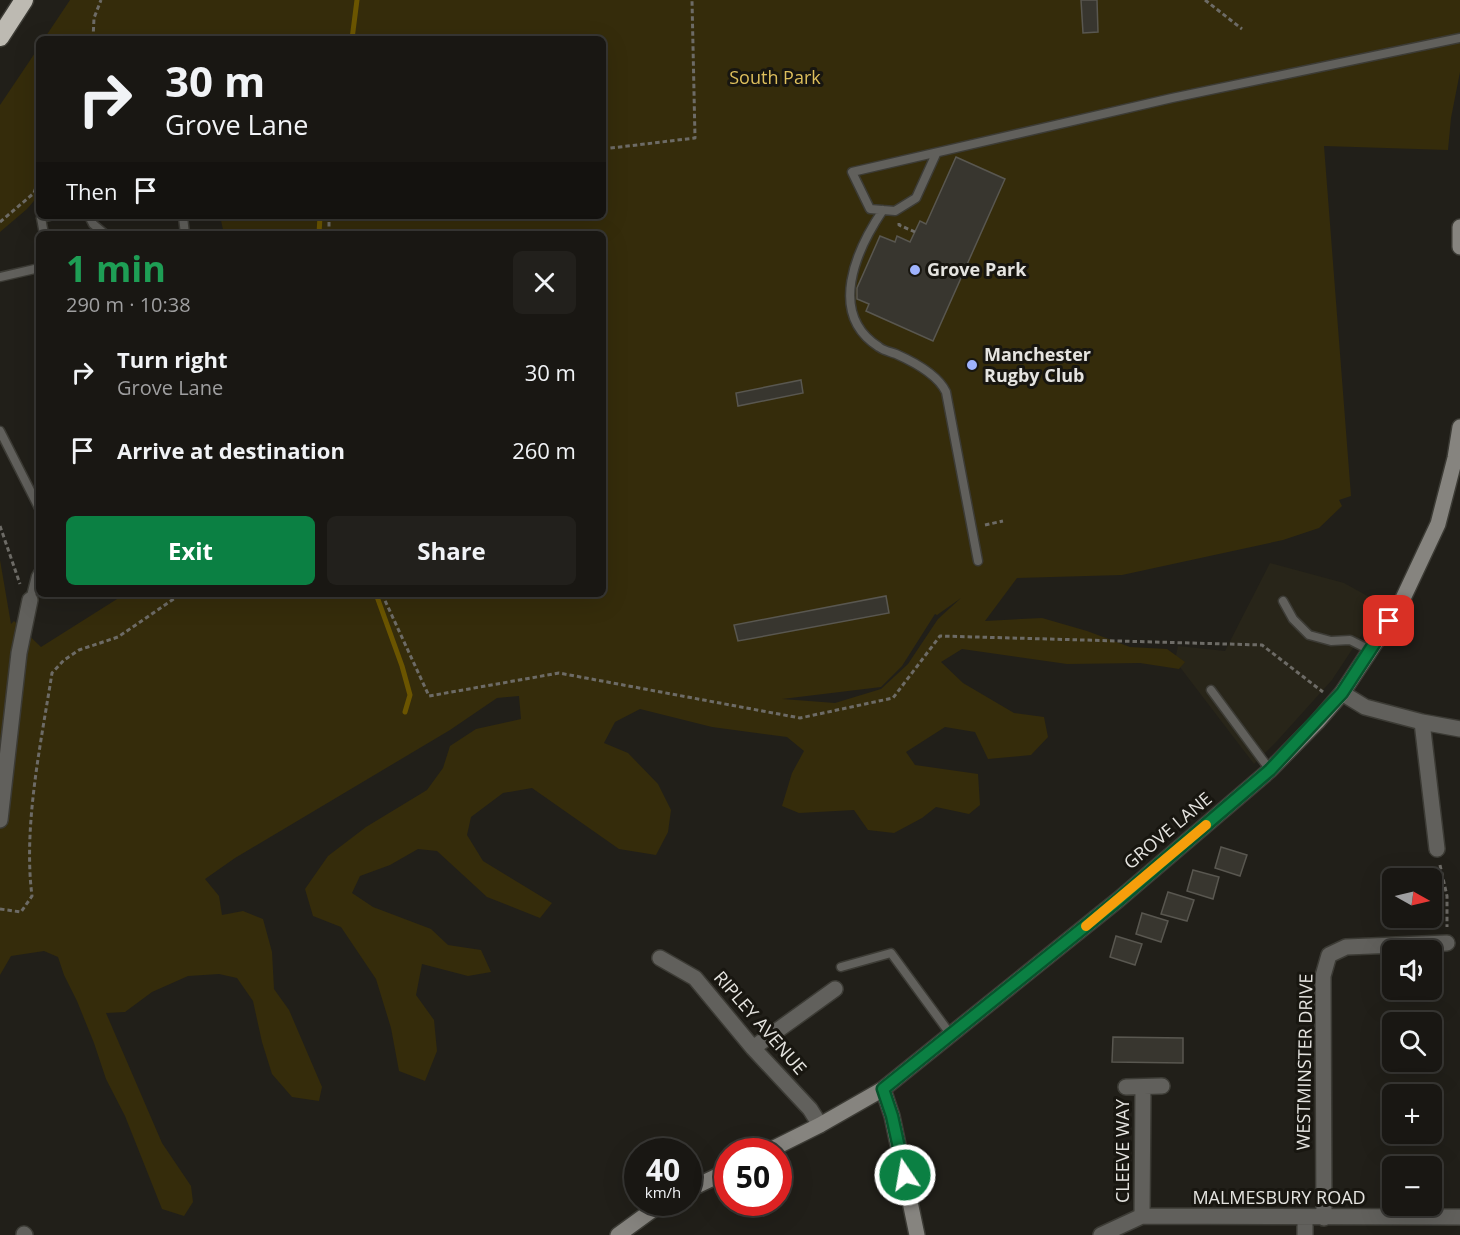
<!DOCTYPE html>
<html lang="en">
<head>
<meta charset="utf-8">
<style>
  body { margin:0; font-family:"Open Sans",sans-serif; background:#22201c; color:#f1f3f6; height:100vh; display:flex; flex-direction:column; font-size:22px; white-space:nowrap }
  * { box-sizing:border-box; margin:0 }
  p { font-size:20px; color:#9f9fa0 }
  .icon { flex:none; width:33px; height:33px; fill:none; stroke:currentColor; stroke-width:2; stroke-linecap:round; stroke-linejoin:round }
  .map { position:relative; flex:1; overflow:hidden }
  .panel { position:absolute; left:36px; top:231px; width:570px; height:366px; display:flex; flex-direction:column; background:#191713; border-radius:9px; box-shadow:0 6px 24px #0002,0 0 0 2px #373633 }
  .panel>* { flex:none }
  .guide { position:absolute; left:36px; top:36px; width:570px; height:183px; border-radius:9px; box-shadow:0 6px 24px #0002,0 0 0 2px #373633; background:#191713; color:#f1f3f6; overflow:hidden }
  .needle { width:39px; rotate:98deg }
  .tools { position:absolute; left:1382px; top:868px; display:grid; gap:12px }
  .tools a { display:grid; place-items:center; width:60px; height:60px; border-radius:9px; background:#191713; box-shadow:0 6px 24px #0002,0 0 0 2px #373633; font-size:30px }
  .speed { position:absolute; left:624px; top:1138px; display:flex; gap:12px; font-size:30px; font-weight:700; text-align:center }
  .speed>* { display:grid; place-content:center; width:78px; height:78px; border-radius:50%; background:#191713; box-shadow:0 6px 24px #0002,0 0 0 2px #373633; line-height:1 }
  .speed small { font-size:15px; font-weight:400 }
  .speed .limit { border:9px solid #d22; background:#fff; color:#111 }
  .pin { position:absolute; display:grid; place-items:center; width:51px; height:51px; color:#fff; margin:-26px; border-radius:12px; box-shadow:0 3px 9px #0006 }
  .me { position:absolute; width:66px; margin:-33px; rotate:348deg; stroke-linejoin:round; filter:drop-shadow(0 0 4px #0008) }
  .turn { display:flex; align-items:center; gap:21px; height:126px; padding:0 30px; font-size:27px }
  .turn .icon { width:78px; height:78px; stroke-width:2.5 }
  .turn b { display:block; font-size:42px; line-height:51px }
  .then { display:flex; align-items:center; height:57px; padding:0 30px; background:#0003; gap:12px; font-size:22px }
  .round { display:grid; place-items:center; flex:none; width:63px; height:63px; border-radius:9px; background:#22201c }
  .headline { display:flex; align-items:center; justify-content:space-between; height:102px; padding:0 30px }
  h1 { font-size:36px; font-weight:700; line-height:45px; color:#1e9e55 }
  .action { display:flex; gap:12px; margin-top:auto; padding:12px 30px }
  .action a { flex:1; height:69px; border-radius:9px; background:#0b8043; color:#fff; font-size:24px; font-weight:700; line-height:69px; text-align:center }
  .action a+a { background:#22201c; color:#f1f3f6 }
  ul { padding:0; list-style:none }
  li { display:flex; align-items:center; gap:18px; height:78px; padding:0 30px }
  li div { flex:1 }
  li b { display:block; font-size:22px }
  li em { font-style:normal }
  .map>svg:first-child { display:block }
  .built { fill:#282519 }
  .green { fill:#352c0b; fill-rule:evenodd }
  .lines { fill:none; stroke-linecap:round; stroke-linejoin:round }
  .stream { stroke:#6b5500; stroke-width:5 }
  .building { fill:#38362f; stroke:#595750; stroke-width:1.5 }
  .lane-casing { stroke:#3c3b35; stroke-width:11 }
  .street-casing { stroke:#3c3b35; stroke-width:18 }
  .secondary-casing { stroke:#3c3b35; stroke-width:18 }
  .highway-casing { stroke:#3c3b35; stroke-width:21 }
  .path { stroke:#6d6b66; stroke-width:3; stroke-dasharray:4.5 3; stroke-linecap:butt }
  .lane { stroke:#61605c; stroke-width:8 }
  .street { stroke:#61605c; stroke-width:15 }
  .secondary { stroke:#86847f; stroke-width:15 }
  .highway { stroke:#bdbab2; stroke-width:18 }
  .route-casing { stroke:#07532c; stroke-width:15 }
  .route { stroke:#0b8043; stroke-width:10 }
  .slow { stroke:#f59e0b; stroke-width:10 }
  .poi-dot { fill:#9fb3fd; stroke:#181610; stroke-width:2 }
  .labels { text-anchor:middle; stroke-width:6; stroke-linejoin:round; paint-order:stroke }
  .park-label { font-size:18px; fill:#debf5c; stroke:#181610 }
  .poi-label { font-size:18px; font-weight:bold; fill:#e5e4e0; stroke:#181610; text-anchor:start }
  .street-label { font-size:18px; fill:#e5e4e0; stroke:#181610 }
</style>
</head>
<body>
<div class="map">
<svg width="1460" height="1235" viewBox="0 0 1460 1235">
  <rect width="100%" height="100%" fill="#211f19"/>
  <path class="built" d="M 1270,563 L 1344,583 L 1382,604 L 1332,680 L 1277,741 L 1254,764 L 1173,658 L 1176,655 L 1178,646 L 1225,651 Z"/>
  <path class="green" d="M 70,0 L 1460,0 L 1460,72 L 1451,118 L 1448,150 L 1324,146 L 1351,496 L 1339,500 L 1342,506 L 1319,528 L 1283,540 L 1122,575 L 1017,578 L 985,621 L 1042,618 L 1087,631 L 1130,647 L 1167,649 L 1185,662 L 1179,669 L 1140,663 L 1067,664 L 962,649 L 941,662 L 963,683 L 1014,713 L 1044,717 L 1048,737 L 1031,755 L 988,759 L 975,732 L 945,727 L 906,752 L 915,765 L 978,774 L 980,805 L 969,814 L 936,807 L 922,818 L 894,833 L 868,830 L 854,810 L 799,813 L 782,806 L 792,773 L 804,751 L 787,737 L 712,727 L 640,709 L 615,722 L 604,743 L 628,753 L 658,784 L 671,810 L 668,832 L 656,855 L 619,849 L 532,788 L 503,793 L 471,817 L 467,835 L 483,861 L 552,903 L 540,918 L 487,897 L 437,851 L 418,849 L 390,865 L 360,876 L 352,893 L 373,907 L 431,929 L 448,945 L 481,950 L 491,972 L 468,976 L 422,964 L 416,995 L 434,1020 L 437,1051 L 425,1081 L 399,1071 L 391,1028 L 376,979 L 341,927 L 313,916 L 305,889 L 328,856 L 366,827 L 427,790 L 443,768 L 450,746 L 476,729 L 521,719 L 519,696 L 497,698 L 450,730 L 235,858 L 205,879 L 219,896 L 222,915 L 243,911 L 263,919 L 272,952 L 274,989 L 289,1010 L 322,1087 L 319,1101 L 292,1097 L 272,1074 L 262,1042 L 253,1001 L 237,978 L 219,974 L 188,976 L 152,992 L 125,1012 L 106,1013 L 162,1143 L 191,1186 L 193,1202 L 184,1216 L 162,1209 L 125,1116 L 106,1079 L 94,1043 L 77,1001 L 64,975 L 58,957 L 44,951 L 11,956 L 0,975 L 0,560 L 11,624 L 14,621 L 41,647 L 125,594 L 603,594 L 603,234 L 224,234 L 220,216 L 603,216 L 603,39 L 44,39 ZM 961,598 L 938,619 L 908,664 L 881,689 L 835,703 L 782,699 L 881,687 L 902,666 L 935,614 L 937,615 Z
    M 39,47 L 39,195 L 27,209 L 0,232 L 0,105 Z"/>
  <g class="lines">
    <path class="stream" d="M 352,39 L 357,0
      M 319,234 L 320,216
      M 376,594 L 402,666 L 410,695 L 405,712"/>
  </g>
  <path class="building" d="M 1081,0 L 1097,0 L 1098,32 L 1083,33 Z
    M 956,157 L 1005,179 L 933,341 L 866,311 L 869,304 L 857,299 L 857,288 L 880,236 L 895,242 L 897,236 L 910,242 L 920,221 L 926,224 Z
    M 801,380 L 803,393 L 738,406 L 736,393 Z
    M 886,596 L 889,613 L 738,641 L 734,625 Z
    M 1221,847 L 1247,855 L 1240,876 L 1215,868 Z
    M 1193,870 L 1219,877 L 1213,899 L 1187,891 Z
    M 1168,892 L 1194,900 L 1187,921 L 1161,914 Z
    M 1142,913 L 1168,921 L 1161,942 L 1136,934 Z
    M 1116,936 L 1142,944 L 1135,965 L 1110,957 Z
    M 1113,1037 L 1183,1038 L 1183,1063 L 1112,1062 Z"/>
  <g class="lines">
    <g class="lane-casing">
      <path id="lane" d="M 936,154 L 916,198 L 895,211 L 870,209 L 852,172 L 1172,98 L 1460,38
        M 883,210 C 856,250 827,314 879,347 C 884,351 891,352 896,354 C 914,362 938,375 946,392 L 978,561
        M 89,216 L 93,224 L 105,234
        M 183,217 L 185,234
        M 44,234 L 41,218 L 50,216
        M 0,277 L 39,268
        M 0,431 L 39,508
        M 30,600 L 36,576 L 39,571
        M 1283,601 L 1293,619 L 1309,635 L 1331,641 L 1350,640 L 1370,650
        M 1211,690 L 1270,770
        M 841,967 L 891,953 L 951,1035"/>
    </g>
    <g class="street-casing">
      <path id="street" d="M 1342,693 L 1365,707 L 1422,722 L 1460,729
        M 1422,722 L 1437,849
        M 0,820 L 19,653 L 30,600
        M 660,958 L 695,978 L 753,1048 L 810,1109 L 820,1125
        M 753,1048 L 835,989
        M 1126,1087 L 1162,1086
        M 1142,1216 L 1143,1087
        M 1305,1218 L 1305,1235
        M 1324,1218 L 1323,976 L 1329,955 L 1346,947 L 1447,943
        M 24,1234 L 25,1235
        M 1101,1235 L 1142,1216 L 1460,1217"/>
    </g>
    <g class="secondary-casing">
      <path id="secondary" d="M 1460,227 L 1460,247
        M 883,1089 L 892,1116 L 917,1235
        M 766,1152 L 820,1125 L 883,1089 L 1118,900 L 1270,770 L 1317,722 L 1342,693 L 1399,607 L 1438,524 L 1455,458 L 1460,427
        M 688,1190 L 728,1171
        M 618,1235 L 662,1203"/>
    </g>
    <g class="highway-casing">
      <path id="highway" d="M 0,37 L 24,0"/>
    </g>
    <path class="path" d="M 1205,0 L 1242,29
      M 93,39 L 94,18 L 101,0
      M 603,149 L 695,138 L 692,0
      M 0,222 L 34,193 L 39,178
      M 899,223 L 899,225 L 915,232
      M 329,234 L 329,218 L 332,216
      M 985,525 L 1003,521
      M 0,526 L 20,584
      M 382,594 L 429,696 L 559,673 L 800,718 L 893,698 L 940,636 L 1262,645 L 1323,692
      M 1440,865 L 1447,896 L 1447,927
      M 0,909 L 21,912 L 32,896 C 23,826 41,743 52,673 L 64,660 L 79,650 L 118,637 L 181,594"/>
    <use href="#lane" class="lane"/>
    <use href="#street" class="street"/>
    <use href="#secondary" class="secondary"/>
    <use href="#highway" class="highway"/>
  </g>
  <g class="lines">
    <g class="route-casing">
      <path id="route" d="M 905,1175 L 892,1116 L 883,1089 L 1118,900 L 1270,770 L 1342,693 L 1389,621"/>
    </g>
    <use href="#route" class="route"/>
    <path class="slow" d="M 1086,926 L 1206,825"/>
  </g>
  <g class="poi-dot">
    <circle cx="915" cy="270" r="6"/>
    <circle cx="972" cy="365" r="6"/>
  </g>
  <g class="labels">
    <g class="park-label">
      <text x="775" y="84">South Park</text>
    </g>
    <g class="poi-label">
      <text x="927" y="276">Grove Park</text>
      <text x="984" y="361">Manchester<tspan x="984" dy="21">Rugby Club</tspan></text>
    </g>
    <g class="street-label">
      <text transform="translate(1168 831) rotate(-40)" y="6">GROVE LANE</text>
      <text transform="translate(760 1023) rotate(49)" y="6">RIPLEY AVENUE</text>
      <text transform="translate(1305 1062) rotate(-89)" y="6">WESTMINSTER DRIVE</text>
      <text transform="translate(1123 1151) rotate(-90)" y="6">CLEEVE WAY</text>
      <text x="1279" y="1204">MALMESBURY ROAD</text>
    </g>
  </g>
</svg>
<div class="tools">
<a><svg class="needle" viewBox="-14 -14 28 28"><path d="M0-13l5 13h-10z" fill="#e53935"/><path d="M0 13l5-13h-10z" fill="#9f9fa0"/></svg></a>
<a><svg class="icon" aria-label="sound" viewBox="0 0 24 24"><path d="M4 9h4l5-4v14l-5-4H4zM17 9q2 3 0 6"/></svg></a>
<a><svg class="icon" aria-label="search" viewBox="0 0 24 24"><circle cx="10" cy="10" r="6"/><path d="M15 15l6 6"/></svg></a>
<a>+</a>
<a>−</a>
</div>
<div class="speed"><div>40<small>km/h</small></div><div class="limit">50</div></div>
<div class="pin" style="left:1389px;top:621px;background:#d93025"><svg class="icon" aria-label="arrive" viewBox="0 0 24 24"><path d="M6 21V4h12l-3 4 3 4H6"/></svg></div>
<svg class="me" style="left:905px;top:1175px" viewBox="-20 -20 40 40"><circle r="17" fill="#0b8043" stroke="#fff" stroke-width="3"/><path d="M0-11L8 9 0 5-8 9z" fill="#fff"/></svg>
<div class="guide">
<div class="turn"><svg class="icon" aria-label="right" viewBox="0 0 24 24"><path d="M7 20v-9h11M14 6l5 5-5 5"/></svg><div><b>30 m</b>Grove Lane</div></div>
<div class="then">Then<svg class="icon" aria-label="arrive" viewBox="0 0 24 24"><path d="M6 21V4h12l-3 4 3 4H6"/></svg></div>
</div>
<section class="panel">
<div class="headline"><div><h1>1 min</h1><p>290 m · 10:38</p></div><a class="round"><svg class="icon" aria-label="close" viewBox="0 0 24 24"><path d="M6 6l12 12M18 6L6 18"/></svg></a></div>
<ul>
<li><svg class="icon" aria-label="right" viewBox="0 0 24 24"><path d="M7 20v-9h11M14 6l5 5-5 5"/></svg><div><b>Turn right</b><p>Grove Lane</p></div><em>30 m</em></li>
<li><svg class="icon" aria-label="arrive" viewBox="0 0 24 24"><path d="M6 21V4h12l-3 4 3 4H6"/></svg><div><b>Arrive at destination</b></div><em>260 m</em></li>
</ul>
<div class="action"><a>Exit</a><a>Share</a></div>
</section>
</div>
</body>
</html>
